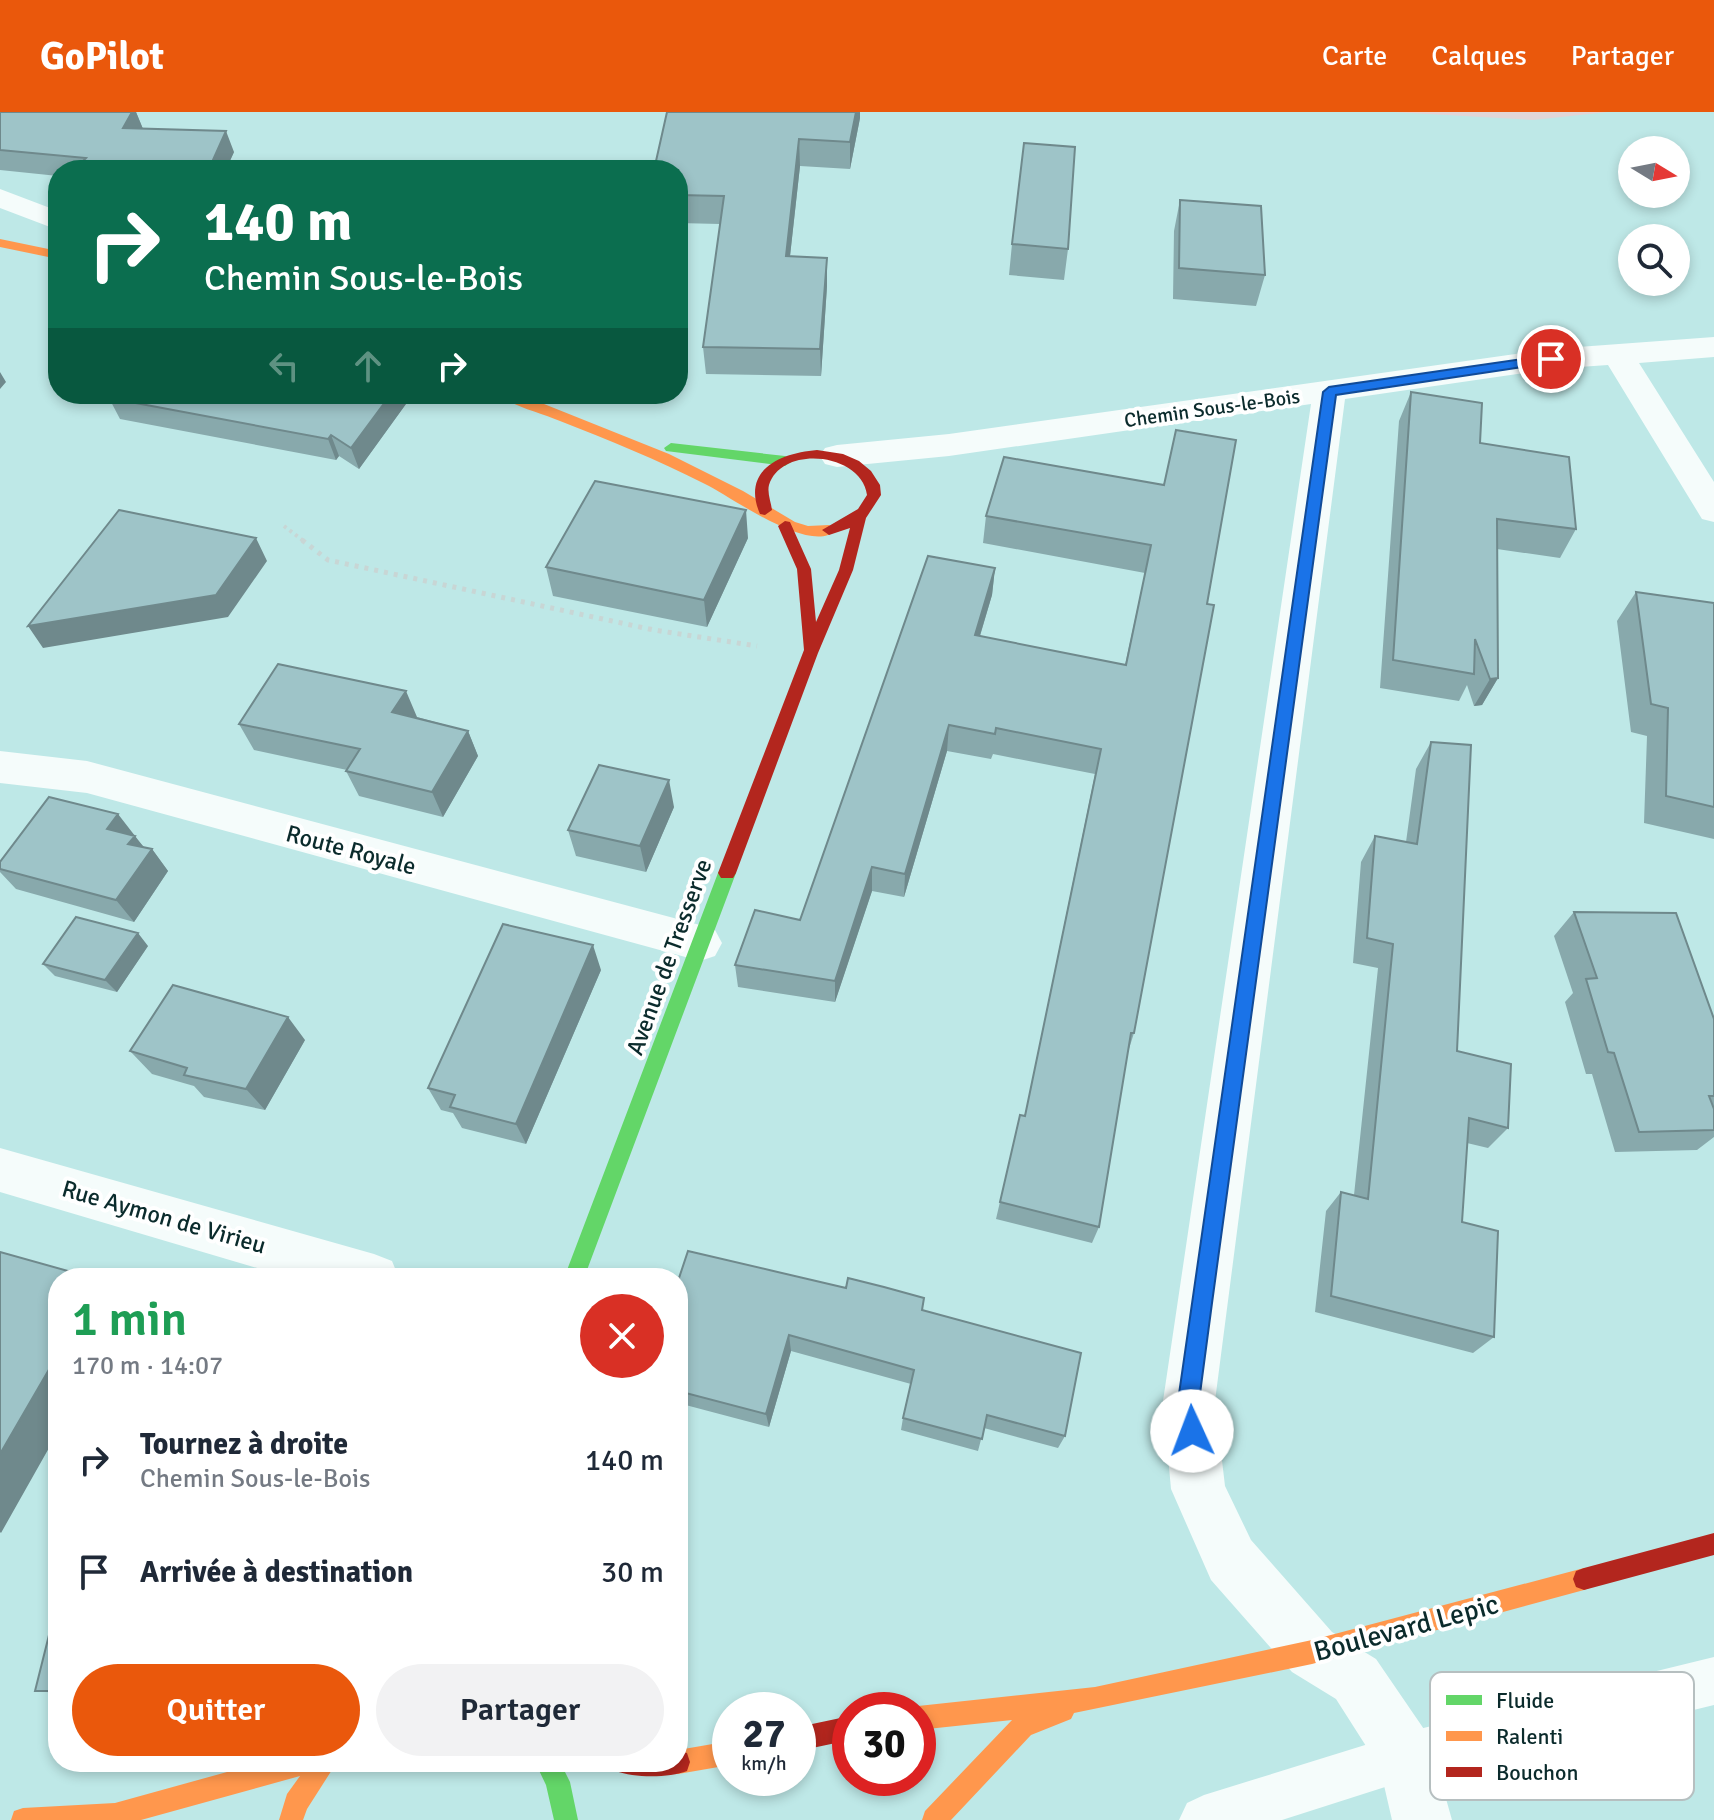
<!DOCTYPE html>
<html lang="fr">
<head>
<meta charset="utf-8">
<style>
  body { margin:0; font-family:Signika,sans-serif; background:#f2f2f3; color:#1f2937; height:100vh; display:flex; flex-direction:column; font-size:30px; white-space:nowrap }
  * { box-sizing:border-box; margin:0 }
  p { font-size:26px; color:#747a83 }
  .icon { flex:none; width:44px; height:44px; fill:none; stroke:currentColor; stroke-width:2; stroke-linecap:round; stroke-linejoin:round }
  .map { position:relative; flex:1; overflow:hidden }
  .drawer { position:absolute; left:48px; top:1156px; width:640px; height:504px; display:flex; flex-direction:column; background:#fff; border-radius:32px; box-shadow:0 4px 12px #0003 }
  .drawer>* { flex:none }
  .guide { position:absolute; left:48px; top:48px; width:640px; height:244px; border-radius:32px; box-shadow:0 4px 12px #0003; background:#0b6e4f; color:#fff; overflow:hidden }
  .needle { width:52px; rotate:100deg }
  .buttons { position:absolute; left:1618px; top:24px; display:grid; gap:16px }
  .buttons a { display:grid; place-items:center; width:72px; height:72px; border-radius:50%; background:#fff; box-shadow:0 4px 12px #0003; font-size:40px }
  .speed { position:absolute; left:712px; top:1580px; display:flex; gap:16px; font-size:40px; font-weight:700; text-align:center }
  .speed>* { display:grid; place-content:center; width:104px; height:104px; border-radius:50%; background:#fff; box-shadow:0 4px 12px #0003; line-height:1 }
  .speed small { font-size:20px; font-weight:400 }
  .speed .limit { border:12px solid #d22; background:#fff; color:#111 }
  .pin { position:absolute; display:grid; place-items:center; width:68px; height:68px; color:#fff; margin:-34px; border:4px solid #fff; border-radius:50%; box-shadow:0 2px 8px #0007 }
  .me { position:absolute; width:88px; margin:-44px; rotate:358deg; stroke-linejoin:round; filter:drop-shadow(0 0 6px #0008) }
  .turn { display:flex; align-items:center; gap:28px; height:168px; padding:0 24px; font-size:36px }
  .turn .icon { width:104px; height:104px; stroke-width:2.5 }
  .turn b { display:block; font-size:56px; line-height:68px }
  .lanes { display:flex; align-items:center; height:76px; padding:0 24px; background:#0003; justify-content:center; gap:40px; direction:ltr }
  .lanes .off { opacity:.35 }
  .round { display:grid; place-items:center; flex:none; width:84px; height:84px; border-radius:42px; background:#f2f2f3 }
  .summary { display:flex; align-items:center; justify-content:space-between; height:136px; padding:0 24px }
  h1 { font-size:48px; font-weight:600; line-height:60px; color:#1e9e55 }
  .action { display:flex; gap:16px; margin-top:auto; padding:16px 24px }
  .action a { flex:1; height:92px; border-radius:48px; background:#ea580c; color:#fff; font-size:32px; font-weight:600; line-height:92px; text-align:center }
  .action a+a { background:#f2f2f3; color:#1f2937 }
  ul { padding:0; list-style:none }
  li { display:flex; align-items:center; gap:24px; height:112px; padding:0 24px }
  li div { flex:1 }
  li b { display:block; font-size:30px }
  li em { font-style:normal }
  header { display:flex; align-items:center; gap:48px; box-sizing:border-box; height:112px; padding:0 40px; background:#ea580c; color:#fff }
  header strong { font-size:38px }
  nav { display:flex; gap:44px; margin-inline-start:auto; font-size:28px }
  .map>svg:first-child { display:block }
  .green { fill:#e1d6d7 }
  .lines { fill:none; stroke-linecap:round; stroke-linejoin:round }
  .path-far1 { stroke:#c8d6d5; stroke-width:4; stroke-dasharray:3 4; stroke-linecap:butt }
  .path { stroke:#c8d6d5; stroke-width:5; stroke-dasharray:4 6; stroke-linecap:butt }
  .lane { fill:#f5fcfb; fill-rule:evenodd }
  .street { fill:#f5fcfb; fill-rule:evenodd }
  .fast { fill:#63d668; fill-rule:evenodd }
  .slow { fill:#ff974d; fill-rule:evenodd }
  .jam { fill:#b3261e; fill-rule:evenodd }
  .wall { fill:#88a9ac }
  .shaded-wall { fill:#6f898c }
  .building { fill:#9ec4c8; stroke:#6f898c; stroke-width:2 }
  .route { fill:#1a73e8; stroke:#114b97; stroke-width:2 }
  .labels { text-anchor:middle; stroke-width:8; stroke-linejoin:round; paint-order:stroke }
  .far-street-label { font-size:20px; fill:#0b2b2c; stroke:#fff }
  .street-label { font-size:24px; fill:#0b2b2c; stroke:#fff }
  .near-street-label { font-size:28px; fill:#0b2b2c; stroke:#fff }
  .key { fill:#fff; stroke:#b6bfc0; stroke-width:2 }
  .key-label { font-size:22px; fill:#0b2b2c }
</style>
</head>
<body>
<header>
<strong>GoPilot</strong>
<nav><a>Carte</a><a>Calques</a><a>Partager</a></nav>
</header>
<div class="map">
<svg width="1714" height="1708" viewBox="0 0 1714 1708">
  <rect width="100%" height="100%" fill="#bee8e7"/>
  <path class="green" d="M 1393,0 L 1608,0 L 1533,8 Z"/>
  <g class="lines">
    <path class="path-far1" d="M 284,414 L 305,430"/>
    <path class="path" d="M 302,428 L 328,448 L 654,518 L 757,534"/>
    <path class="lane" d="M 1714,1545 L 1714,1593 L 1407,1668 L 1282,1708 L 1179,1708 L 1187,1691 L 1204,1683 L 1407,1620 Z"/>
    <path class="street" d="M 0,77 L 58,99 L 58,118 L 0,96 Z
      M 1714,225 L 1714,245 L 1639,251 L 1714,370 L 1714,410 L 1702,407 L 1608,253 L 1551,257 L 1345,287 L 1215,1289 L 1225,1374 L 1251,1428 L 1332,1520 L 1376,1547 L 1428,1623 L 1452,1708 L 1392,1708 L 1380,1656 L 1336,1587 L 1292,1560 L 1211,1468 L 1171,1377 L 1163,1289 L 1311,292 L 949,344 L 837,355 L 825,352 L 820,344 L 825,336 L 837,333 L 949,322 L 1551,237 Z
      M 0,639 L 87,649 L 700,813 L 715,818 L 722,831 L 715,844 L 700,849 L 87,681 L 0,671 Z
      M 0,1036 L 374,1142 L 392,1149 L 399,1166 L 291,1166 L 0,1080 Z"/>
    <path class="fast" d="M 671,331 L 785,344 L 792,349 L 785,354 L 666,339 L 664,336 Z
      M 727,754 L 733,756 L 736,761 L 584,1166 L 564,1166 L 718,761 L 721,756 Z
      M 535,1650 L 560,1650 L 570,1670 L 578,1708 L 554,1708 L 546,1673 Z"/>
    <path class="slow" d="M 0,127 L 58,139 L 58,147 L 0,135 Z
      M 499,282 L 519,282 L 669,342 L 743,379 L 795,410 L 808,414 L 829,413 L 836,418 C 811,444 732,385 705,372 C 658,348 609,328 560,309 C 542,301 513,295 499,282 Z
      M 1584,1456 L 1592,1459 L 1595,1467 L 1592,1475 L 1584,1478 L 1312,1552 L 1074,1601 L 1071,1607 L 1031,1623 L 951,1708 L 922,1708 L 925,1699 L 1012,1608 L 918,1618 L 918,1598 L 909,1598 L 918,1594 L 1095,1575 L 1312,1528 Z
      M 730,1629 L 730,1653 L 678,1662 L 669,1659 L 666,1650 L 678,1650 L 678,1638 Z
      M 263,1650 L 337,1650 L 307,1697 L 303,1708 L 279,1708 L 287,1682 L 300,1664 L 141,1708 L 11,1708 L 14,1699 L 23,1696 L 115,1691 Z"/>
    <path class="jam" d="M 817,338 L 843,342 L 859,349 L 871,359 L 880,373 L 881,383 L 866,406 L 853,458 L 818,541 L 736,761 L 733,766 L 721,766 L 718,761 L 804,538 L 797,457 L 778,414 L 785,409 L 790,410 L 811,457 L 816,510 L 839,458 L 850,416 L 829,423 L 822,418 L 858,397 L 867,383 C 862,341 782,332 769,373 C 767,381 771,390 772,398 L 765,403 L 760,402 C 741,358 780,341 817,338 Z
      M 1714,1421 L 1714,1443 L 1584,1478 L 1576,1475 L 1573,1467 L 1576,1459 L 1584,1456 Z
      M 850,1604 L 850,1628 L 798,1639 L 798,1615 Z
      M 678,1638 L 687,1641 L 690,1650 L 687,1659 C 669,1666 634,1666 616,1659 L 613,1650 L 678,1650 Z"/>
  </g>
  <path class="wall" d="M 0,0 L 136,0 L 143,17 L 234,40 L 229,50 L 296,58 L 58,58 L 58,64 L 0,58 Z
    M 860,6 L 850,57 L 800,54 L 790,144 L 827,146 L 827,174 L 821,264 L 706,262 L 703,235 L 720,112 L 678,111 L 678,58 Z
    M 1180,88 L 1265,163 L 1256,194 L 1173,187 L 1174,119 Z
    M 1012,132 L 1068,137 L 1064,168 L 1009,163 Z
    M 1411,280 L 1480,331 L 1576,417 L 1560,446 L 1497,437 L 1498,566 L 1482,593 L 1474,594 L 1467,573 L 1459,589 L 1380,576 L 1399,309 Z
    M 112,282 L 410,282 L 411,285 L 359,357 L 339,344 L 336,348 L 120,307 L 109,286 Z
    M 1164,373 L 1207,492 L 1134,921 L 1128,940 L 1099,1115 L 1092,1131 L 996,1107 L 1020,1003 L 1025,1004 L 1095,662 L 993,642 L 991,647 L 947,639 L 904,785 L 872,779 L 835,890 L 738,875 L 735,853 L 800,808 L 995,456 L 992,483 L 980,524 L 1125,553 L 1145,461 L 983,431 L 986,404 Z
    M 748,426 L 707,515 L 553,484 L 546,455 Z
    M 1636,480 L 1714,491 L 1714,727 L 1644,711 L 1647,624 L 1631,620 L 1617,509 Z
    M 417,605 L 468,619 L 478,644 L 443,705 L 359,684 L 346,659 L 347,658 L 254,638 L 239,612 Z
    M 1431,630 L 1457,939 L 1508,1016 L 1488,1036 L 1467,1031 L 1462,1110 L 1494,1225 L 1473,1241 L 1315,1200 L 1326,1099 L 1341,1080 L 1354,1083 L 1378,856 L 1353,851 L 1361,750 L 1375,724 L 1406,730 L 1416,657 Z
    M 674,695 L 646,760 L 576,744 L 568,718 Z
    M 133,723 L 144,735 L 152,737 L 168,759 L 134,810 L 16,777 L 0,760 L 0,750 Z
    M 1574,800 L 1714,907 L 1714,1025 L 1697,1038 L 1615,1040 L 1592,962 L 1586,962 L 1565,890 L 1573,881 L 1554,824 Z
    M 148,834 L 117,880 L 55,864 L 43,852 Z
    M 601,858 L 526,1032 L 462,1016 L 453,1001 L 441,998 L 428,976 Z
    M 305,928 L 265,998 L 204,985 L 194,974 L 152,962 L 130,939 Z
    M 678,1169 L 846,1176 L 922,1198 L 1065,1324 L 1058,1336 L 984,1316 L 978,1339 L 901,1318 L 903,1306 L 911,1272 L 791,1239 L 769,1315 L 678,1291 Z
    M 58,1523 L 58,1581 L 35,1579 Z"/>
  <path class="shaded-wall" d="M 132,0 L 136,0 L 143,17 L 123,16 Z
    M 856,0 L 860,0 L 860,6 L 850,57 L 850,30 Z
    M 226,19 L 234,40 L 226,58 L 213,48 Z
    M 799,27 L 800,54 L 787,171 L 786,144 Z
    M 827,146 L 827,174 L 821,264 L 820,237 Z
    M 0,260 L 6,270 L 0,277 Z
    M 391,282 L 410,282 L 411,285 L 359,357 L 351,336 Z
    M 331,323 L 339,344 L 336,348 L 328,327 Z
    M 746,398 L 748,426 L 707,515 L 704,488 Z
    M 256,426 L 267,449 L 228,505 L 43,536 L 28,514 Z
    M 995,456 L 992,483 L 972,550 L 975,523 Z
    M 1498,566 L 1482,593 L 1474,594 L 1490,567 Z
    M 406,579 L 417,605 L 404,626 L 392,600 Z
    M 949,613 L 947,639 L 904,785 L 905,762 Z
    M 468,619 L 478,644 L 443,705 L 432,680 Z
    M 669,668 L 674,695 L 646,760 L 640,734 Z
    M 118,702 L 149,742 L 152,737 L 168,759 L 134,810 L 116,788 L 107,717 Z
    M 872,755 L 872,779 L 835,890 L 835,869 Z
    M 138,821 L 148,834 L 117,880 L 105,868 Z
    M 593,833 L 601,858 L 526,1032 L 516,1012 Z
    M 288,905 L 305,928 L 265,998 L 246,977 Z
    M 789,1223 L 791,1239 L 769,1315 L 766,1302 Z
    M 58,1242 L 58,1320 L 1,1421 L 0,1420 L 0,1342 Z"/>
  <path class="building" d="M 0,0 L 132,0 L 123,16 L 226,19 L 213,48 L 295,58 L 74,58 L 86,46 L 0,38 Z
    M 667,0 L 856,0 L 850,30 L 799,27 L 786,144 L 827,146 L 820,237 L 703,235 L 724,84 L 678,83 L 678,58 L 654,58 Z
    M 1024,31 L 1075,35 L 1068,137 L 1012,132 Z
    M 1180,88 L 1261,94 L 1265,163 L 1179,156 Z
    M 1411,280 L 1482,291 L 1480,331 L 1569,345 L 1576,417 L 1497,407 L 1498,566 L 1490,567 L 1475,527 L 1474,562 L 1393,548 Z
    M 112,282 L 391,282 L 351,336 L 331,323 L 328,327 L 109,286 Z
    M 1176,318 L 1236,328 L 1207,492 L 1214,493 L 1134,921 L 1131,921 L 1099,1115 L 1000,1090 L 1020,1003 L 1025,1004 L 1101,637 L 996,616 L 995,622 L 949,613 L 905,762 L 872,755 L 835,869 L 735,853 L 755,798 L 800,808 L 928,444 L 995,456 L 975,523 L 1126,553 L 1151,433 L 986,404 L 1004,345 L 1164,373 Z
    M 595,369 L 746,398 L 704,488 L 546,455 Z
    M 119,398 L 256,426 L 216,483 L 28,514 Z
    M 1636,480 L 1714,491 L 1714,695 L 1666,684 L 1668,596 L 1651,592 Z
    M 278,552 L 406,579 L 392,600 L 468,619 L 432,680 L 346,659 L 360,637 L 239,612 Z
    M 1431,630 L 1471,633 L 1457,939 L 1511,952 L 1508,1016 L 1469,1006 L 1462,1110 L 1498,1119 L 1494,1225 L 1331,1184 L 1341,1080 L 1368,1087 L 1393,832 L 1367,826 L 1375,724 L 1417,732 Z
    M 599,653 L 669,668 L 640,734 L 568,718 Z
    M 49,685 L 118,702 L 107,717 L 135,724 L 128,732 L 152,737 L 116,788 L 0,757 L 0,750 Z
    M 1574,800 L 1676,801 L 1714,907 L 1714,984 L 1709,984 L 1714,997 L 1714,1018 L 1639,1020 L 1614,941 L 1608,940 L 1586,867 L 1597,866 Z
    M 76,805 L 138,821 L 105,868 L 43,852 Z
    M 503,812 L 593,833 L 516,1012 L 450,995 L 455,983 L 428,976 Z
    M 173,873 L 288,905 L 246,977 L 184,963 L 187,956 L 130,939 Z
    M 688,1139 L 846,1176 L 848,1166 L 884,1175 L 924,1186 L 922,1198 L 1081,1241 L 1065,1324 L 987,1303 L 982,1327 L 903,1306 L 914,1258 L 789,1223 L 766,1302 L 678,1279 L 678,1169 Z
    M 0,1140 L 93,1166 L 58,1166 L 58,1242 L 0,1342 Z
    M 49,1523 L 58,1523 L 58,1579 L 35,1579 Z"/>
  <path class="route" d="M 1551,243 L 1558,247 L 1556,250 L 1336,283 L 1212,1191 L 1199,1289 L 1203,1319 L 1199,1326 L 1192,1330 L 1184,1326 L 1178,1289 L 1323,280 L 1329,275 Z"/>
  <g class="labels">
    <g class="far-street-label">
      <text transform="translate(1212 296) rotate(-8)" y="7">Chemin Sous-le-Bois</text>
    </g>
    <g class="street-label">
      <text transform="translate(351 738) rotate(15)" y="8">Route Royale</text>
      <text transform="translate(669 845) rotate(-70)" y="8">Avenue de Tresserve</text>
      <text transform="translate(164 1105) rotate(16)" y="8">Rue Aymon de Virieu</text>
    </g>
    <g class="near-street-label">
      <text transform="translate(1406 1515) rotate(-15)" y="10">Boulevard Lepic</text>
    </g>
  </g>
  <rect x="1430" y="1560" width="264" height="128" rx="12" class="key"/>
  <rect x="1446" y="1583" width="36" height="10" fill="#63d668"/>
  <rect x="1446" y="1619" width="36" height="10" fill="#ff974d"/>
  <rect x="1446" y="1655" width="36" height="10" fill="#b3261e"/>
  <g class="key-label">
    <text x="1496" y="1596">Fluide</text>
    <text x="1496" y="1632">Ralenti</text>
    <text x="1496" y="1668">Bouchon</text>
  </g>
</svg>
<div class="buttons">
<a><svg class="needle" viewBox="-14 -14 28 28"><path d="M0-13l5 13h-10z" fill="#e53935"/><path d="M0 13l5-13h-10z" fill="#747a83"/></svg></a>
<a><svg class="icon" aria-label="search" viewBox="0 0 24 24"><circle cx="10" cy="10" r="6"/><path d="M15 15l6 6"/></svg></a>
</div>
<div class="speed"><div>27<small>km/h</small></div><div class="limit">30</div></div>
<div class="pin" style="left:1551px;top:247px;background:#d93025"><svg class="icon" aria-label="arrive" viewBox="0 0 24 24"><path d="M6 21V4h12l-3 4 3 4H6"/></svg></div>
<svg class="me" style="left:1192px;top:1319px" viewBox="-20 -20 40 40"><circle r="19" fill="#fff"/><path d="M0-13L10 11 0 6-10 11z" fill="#1a73e8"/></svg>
<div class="guide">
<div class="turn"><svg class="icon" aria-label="right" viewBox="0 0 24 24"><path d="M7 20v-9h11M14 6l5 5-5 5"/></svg><div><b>140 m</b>Chemin Sous-le-Bois</div></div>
<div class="lanes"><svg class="icon off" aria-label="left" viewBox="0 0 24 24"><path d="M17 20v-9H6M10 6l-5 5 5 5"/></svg><svg class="icon off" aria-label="ahead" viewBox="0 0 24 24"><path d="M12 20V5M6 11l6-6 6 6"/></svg><svg class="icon" aria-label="right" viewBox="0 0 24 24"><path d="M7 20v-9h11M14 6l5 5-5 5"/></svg></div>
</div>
<section class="drawer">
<div class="summary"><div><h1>1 min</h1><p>170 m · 14:07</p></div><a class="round" style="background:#d93025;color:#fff"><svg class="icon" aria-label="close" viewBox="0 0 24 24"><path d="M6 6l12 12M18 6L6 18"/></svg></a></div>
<ul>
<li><svg class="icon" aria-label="right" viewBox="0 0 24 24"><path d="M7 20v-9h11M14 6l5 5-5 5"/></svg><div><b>Tournez à droite</b><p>Chemin Sous-le-Bois</p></div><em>140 m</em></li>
<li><svg class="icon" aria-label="arrive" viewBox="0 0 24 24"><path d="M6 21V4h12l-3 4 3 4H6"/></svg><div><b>Arrivée à destination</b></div><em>30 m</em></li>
</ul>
<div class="action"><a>Quitter</a><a>Partager</a></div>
</section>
</div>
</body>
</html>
